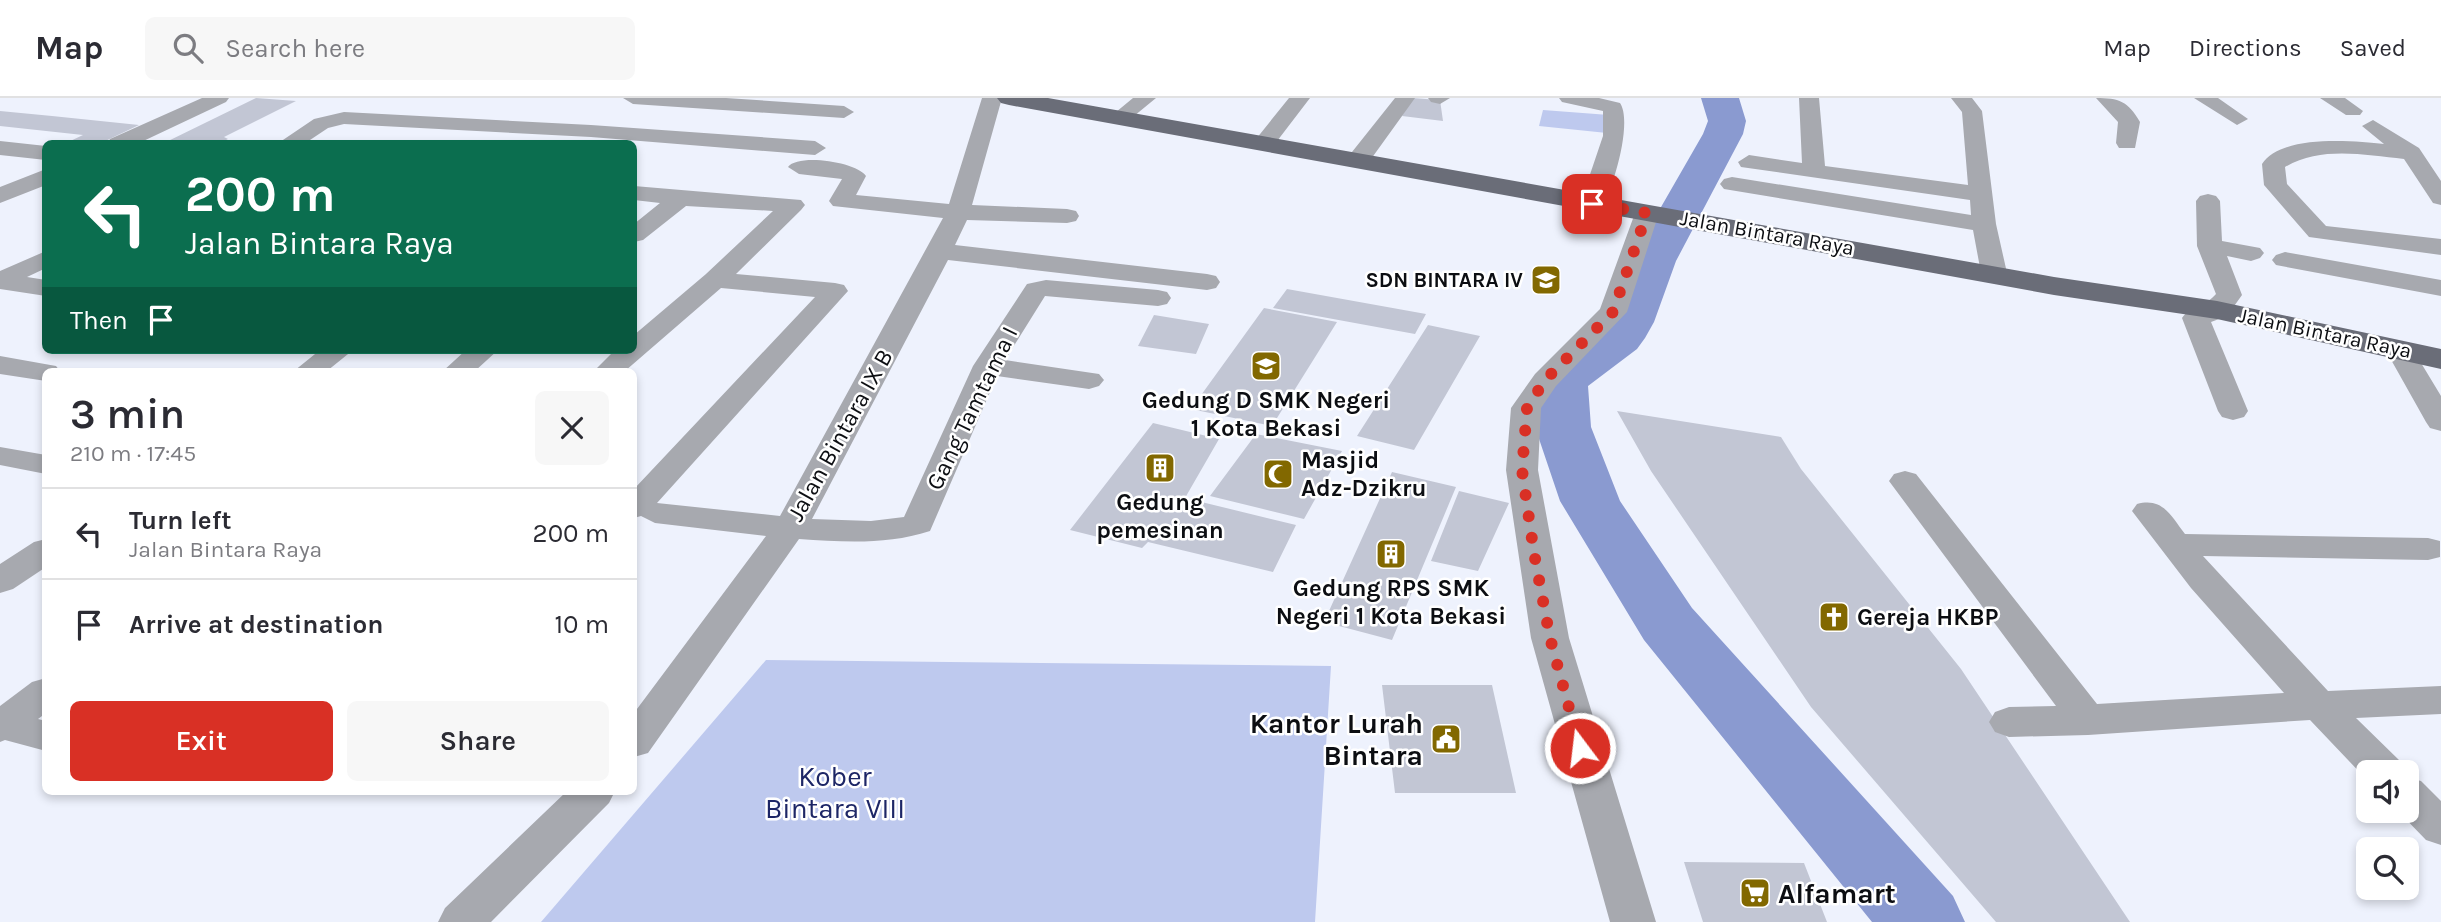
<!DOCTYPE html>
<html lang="en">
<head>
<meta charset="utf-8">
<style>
  body { margin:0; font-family:Karla,sans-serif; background:#f7f7f7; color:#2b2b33; height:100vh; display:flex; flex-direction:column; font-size:26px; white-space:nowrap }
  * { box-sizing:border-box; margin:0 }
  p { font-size:23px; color:#7c7c81 }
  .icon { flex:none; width:38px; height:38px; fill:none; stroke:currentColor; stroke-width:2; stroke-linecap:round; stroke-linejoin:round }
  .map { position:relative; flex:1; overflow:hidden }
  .details { position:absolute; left:42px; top:270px; width:595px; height:427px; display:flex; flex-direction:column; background:#fff; border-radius:10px; box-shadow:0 4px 10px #0003 }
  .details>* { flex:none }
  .banner { position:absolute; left:42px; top:42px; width:595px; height:214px; border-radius:10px; box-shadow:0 4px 10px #0003; background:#0b6e4f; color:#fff; overflow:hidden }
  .buttons { position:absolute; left:2356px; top:662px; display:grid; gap:14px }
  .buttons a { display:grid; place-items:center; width:63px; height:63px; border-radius:10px; background:#fff; box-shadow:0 4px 10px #0003; font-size:35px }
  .pin { position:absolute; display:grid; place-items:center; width:60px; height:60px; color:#fff; margin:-30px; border-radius:14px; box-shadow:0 4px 10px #0006 }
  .me { position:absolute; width:77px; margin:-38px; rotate:345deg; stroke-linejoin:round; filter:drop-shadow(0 0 5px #0008) }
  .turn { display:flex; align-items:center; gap:24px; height:147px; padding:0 28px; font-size:32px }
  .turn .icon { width:91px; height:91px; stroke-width:2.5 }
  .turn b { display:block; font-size:49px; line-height:60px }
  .then { display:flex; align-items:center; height:66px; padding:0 28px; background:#0003; gap:14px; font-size:26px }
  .round { display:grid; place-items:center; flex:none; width:74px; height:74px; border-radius:10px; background:#f7f7f7 }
  .summary { display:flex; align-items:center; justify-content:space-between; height:119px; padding:0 28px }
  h1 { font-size:42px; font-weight:600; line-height:52px }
  .primary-button { display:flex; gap:14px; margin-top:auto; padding:14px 28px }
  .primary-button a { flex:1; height:80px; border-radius:10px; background:#d93025; color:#fff; font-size:28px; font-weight:600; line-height:80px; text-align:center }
  .primary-button a+a { background:#f7f7f7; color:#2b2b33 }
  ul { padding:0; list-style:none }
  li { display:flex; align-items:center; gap:21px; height:91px; padding:0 28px; border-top:2px solid #e1e1e2 }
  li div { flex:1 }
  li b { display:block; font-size:26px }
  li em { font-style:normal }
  header { display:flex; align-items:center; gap:42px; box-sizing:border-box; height:98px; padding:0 35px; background:#fff; border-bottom:2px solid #e1e1e2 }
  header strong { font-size:33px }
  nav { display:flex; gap:38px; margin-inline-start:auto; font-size:24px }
  .search { width:490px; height:63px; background:#f7f7f7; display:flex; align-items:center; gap:18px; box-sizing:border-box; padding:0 24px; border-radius:10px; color:#7c7c81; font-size:26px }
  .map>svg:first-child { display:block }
  .green { fill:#bec9ee }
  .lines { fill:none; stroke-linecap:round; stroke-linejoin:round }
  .river { fill:#8a9ad0; fill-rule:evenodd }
  .building { fill:#c2c6d4 }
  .minor { fill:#a7a9af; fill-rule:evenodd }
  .primary { fill:#6a6d78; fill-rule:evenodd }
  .route { stroke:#d93025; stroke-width:12; stroke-dasharray:0 21.6 }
  .labels { text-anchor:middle; stroke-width:5; stroke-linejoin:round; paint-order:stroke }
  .far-street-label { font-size:21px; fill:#0c0e12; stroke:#fff }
  .far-poi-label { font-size:21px; font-weight:bold; fill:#0c0e12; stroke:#fff; text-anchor:end }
  .poi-label { font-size:24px; font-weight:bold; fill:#0c0e12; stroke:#fff }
  .street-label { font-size:24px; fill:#0c0e12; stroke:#fff }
  .near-poi-label { font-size:28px; font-weight:bold; fill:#0c0e12; stroke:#fff; text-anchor:end }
  .near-park-label { font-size:28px; fill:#1d2666; stroke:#fff }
</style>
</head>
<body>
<header>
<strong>Map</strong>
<div class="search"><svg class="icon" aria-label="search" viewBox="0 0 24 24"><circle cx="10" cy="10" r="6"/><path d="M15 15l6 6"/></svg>Search here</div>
<nav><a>Map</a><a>Directions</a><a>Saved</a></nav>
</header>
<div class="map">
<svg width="2441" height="824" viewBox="0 0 2441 824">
  <rect width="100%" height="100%" fill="#eef2fd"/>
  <path class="green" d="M 1543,12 L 1609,17 L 1607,35 L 1539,28 Z
    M 766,562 L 1331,568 L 1315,824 L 541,824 Z"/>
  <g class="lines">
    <path class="river" d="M 1701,0 L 1739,0 L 1746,23 L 1743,36 L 1676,163 L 1654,224 L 1645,240 L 1637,251 L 1588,288 L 1591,329 L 1620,403 L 1692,510 L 1953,798 L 1965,824 L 1872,824 L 1644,542 L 1560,403 L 1535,329 L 1534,284 L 1566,251 L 1600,230 L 1630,163 L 1703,36 L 1708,23 Z"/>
  </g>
  <path class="building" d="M 256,0 L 296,3 L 224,39 L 228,41 L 218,46 L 162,46 Z
    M 1412,0 L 1440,2 L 1443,23 L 1402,18 Z
    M 0,13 L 52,18 L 139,27 L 99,46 L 64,46 L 83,37 L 0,28 Z
    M 1287,191 L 1426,216 L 1415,236 L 1273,210 Z
    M 1264,210 L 1337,224 L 1272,328 L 1191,311 Z
    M 1154,217 L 1209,226 L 1196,256 L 1138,248 Z
    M 1428,227 L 1480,238 L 1414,352 L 1357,338 Z
    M 1617,313 L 1781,339 L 1801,371 L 1961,571 L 2130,824 L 1996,824 L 1811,609 L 1651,373 Z
    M 1153,325 L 1219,341 L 1185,400 L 1296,427 L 1273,474 L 1148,444 L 1142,450 L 1070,432 Z
    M 1256,336 L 1342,353 L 1304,421 L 1210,398 Z
    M 1392,374 L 1456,389 L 1392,542 L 1324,524 Z
    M 1459,393 L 1509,405 L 1478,473 L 1431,463 Z
    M 1382,587 L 1492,587 L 1516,695 L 1395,695 Z
    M 1684,764 L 1804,765 L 1827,824 L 1703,824 Z"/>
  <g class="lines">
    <path class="minor" d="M 202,0 L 229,0 L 226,4 L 137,46 L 107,46 L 110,41 Z
      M 623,0 L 726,0 L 844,8 L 854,14 L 844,20 L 633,6 Z
      M 982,0 L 1002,0 L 972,107 L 1067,111 L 1076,113 L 1079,118 L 1076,123 L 1067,125 L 967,122 L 955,147 L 1207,176 L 1216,178 L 1220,184 L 1216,190 L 1207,192 L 948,162 L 812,421 L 871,423 L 904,419 L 973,268 L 1027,186 L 1046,182 L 1158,192 L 1167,194 L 1171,200 L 1167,206 L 1158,208 L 1045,198 L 1005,262 L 1099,276 L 1104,282 L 1099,288 L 1089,291 L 997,278 L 930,433 C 887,447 844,444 799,441 L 648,655 L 634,659 L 634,615 L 766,438 L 655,425 L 641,418 L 634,420 L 634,391 L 815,199 L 721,190 L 625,273 L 594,273 L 615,252 L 634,252 L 634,237 L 706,176 L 773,113 L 686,108 L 643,142 L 634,144 L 634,126 L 660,105 L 634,102 L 634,88 L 801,102 L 805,107 L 801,112 L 736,176 L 835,185 L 844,187 L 848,193 L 657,405 L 780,418 L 943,120 L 833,108 L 829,103 L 842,81 L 799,76 L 788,69 C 798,55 857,64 866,78 L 856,97 L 949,106 Z
      M 1133,0 L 1156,0 L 1128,23 L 1114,23 L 1110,19 Z
      M 1289,0 L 1310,0 L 1271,51 L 1255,51 L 1252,46 Z
      M 1395,0 L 1415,0 L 1366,68 L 1350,68 L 1347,63 L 1352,54 Z
      M 1428,0 L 1450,0 L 1440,6 L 1431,4 Z
      M 1559,0 L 1599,0 L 1620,5 C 1633,24 1613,93 1600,111 L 1584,111 L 1580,106 L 1603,38 L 1603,13 L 1562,4 Z
      M 1799,0 L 1819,0 L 1825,68 L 1968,87 L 1962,14 L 1951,0 L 1972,0 L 1982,13 L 1996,126 L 2007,175 L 2003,180 L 1985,180 L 1981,175 L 1973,132 L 1724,91 L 1720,86 L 1724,81 L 1732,79 L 1971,117 L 1970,102 L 1741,69 L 1738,64 L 1749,57 L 1802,65 Z
      M 2096,0 C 2119,0 2128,3 2140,24 L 2135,50 L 2119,50 L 2116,45 L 2118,24 Z
      M 2194,0 L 2218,0 L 2248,21 L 2237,27 Z
      M 2320,0 L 2345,0 L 2363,13 L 2360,17 L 2346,17 Z
      M 344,14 L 591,27 L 815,43 L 826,50 L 815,57 L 591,39 L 344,26 L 328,30 L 304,46 L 277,46 L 314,21 Z
      M 2373,22 L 2419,50 L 2441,83 L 2441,107 L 2433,105 L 2404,61 C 2364,57 2321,48 2285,69 L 2287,86 L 2326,128 L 2441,141 L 2441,157 L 2309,139 L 2264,87 L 2262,66 C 2282,36 2353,43 2384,46 L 2362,28 Z
      M 0,43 L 46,48 L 46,62 L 0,57 Z
      M 46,71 L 46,87 L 0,105 L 0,89 Z
      M 2208,96 L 2216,98 L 2220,103 L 2222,143 L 2260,150 L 2264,155 L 2260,160 L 2251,163 L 2227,158 L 2242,197 L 2227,218 L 2211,224 L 2248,313 L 2244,319 L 2233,322 L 2222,319 L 2218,313 L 2182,220 C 2190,208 2206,208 2216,196 L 2197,148 L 2196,103 L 2200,98 Z
      M 1647,108 L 1655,110 L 1659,115 L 1627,214 L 1556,288 L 1541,310 L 1538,372 L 1569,540 L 1656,824 L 1610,824 L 1531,540 L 1506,372 L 1511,310 L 1535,276 L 1600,211 L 1635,115 L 1639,110 Z
      M 46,153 L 46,170 L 27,179 L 46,182 L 46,198 L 0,191 L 0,173 Z
      M 2285,154 L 2441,182 L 2441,198 L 2276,167 L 2272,162 L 2276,157 Z
      M 2399,243 L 2409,245 L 2441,298 L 2441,333 L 2430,330 L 2426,324 L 2385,251 L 2389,245 Z
      M 320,252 L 353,252 L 327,273 L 294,273 Z
      M 466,252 L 498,252 L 475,273 L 443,273 Z
      M 0,258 L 56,268 L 60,273 L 46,273 L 46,283 L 0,276 Z
      M 0,349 L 46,357 L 46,376 L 0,367 Z
      M 1905,373 L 1916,376 L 2097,606 L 2284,595 L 2191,490 L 2132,413 L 2137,406 C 2163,399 2171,418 2185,436 L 2428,440 L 2440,443 L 2440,459 L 2428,462 L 2203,458 L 2328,593 L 2441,588 L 2441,616 L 2356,620 L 2400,663 L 2406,674 L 2368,674 L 2368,683 L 2310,622 L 2088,637 L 2009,639 L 1995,634 L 1989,624 L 1995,614 L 2009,609 L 2056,608 L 1889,383 L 1894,376 Z
      M 46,441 L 46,469 L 13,491 L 0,495 L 0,466 L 34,444 Z
      M 46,580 L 46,615 L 38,621 L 46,623 L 46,653 L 5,642 L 0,644 L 0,608 L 32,584 Z
      M 2406,679 L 2421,683 L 2441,703 L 2441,747 L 2426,742 L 2397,712 L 2406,712 Z
      M 567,693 L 615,693 L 609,705 L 491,824 L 438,824 L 445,810 Z"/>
    <path class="primary" d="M 997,0 L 1048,0 L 2054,179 L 2217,203 L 2441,251 L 2441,271 L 2217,221 L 2054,197 L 1009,7 L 1001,5 Z"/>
  </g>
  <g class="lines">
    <path class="route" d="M 1580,650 L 1550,540 L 1534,455 L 1522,372 L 1527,310 L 1545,282 L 1613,214 L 1647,115 L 1592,106"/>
  </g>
  <defs>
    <g id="school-square" transform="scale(1.575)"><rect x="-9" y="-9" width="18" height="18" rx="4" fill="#826800" stroke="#fff"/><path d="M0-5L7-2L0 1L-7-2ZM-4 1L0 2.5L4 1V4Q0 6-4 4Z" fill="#fff"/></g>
    <g id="building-square" transform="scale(1.575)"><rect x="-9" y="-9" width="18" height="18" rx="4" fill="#826800" stroke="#fff"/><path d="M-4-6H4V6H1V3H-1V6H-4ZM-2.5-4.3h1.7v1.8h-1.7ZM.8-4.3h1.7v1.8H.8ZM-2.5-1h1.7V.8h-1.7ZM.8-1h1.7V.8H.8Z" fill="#fff"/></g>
    <g id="mosque-square" transform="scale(1.575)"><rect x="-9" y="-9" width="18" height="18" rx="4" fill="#826800" stroke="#fff"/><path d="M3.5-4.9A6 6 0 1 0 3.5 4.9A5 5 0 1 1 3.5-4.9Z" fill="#fff"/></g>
    <g id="church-square" transform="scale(1.575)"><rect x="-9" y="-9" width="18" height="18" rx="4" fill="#826800" stroke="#fff"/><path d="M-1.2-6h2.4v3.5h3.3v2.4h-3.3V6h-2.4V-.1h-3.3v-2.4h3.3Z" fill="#fff"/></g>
    <g id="civic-square" transform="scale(1.575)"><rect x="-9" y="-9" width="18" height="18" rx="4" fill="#826800" stroke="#fff"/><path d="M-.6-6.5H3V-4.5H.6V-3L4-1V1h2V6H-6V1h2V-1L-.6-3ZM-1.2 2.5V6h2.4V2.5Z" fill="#fff"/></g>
    <g id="supermarket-square" transform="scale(1.575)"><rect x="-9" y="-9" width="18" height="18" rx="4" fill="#826800" stroke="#fff"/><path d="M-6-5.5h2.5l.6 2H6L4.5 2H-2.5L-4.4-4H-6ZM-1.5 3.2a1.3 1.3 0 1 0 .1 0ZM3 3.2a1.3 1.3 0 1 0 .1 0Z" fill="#fff"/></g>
  </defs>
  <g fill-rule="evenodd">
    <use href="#school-square" x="1546" y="182"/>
    <use href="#school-square" x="1266" y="268"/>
    <use href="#building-square" x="1160" y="370"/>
    <use href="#mosque-square" x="1278" y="376"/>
    <use href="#building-square" x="1391" y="456"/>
    <use href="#church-square" x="1834" y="519"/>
    <use href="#civic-square" x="1446" y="641"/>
    <use href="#supermarket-square" x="1755" y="795"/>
  </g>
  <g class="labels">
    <g class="far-street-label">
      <text transform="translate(1767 135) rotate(10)" y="7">Jalan Bintara Raya</text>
      <text transform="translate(2325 235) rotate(12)" y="7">Jalan Bintara Raya</text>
    </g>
    <g class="far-poi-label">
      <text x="1523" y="189">SDN BINTARA IV</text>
    </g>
    <g class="poi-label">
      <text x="1266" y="310">Gedung D SMK Negeri<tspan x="1266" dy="28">1 Kota Bekasi</tspan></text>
      <text x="1301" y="370" text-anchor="start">Masjid<tspan x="1301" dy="28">Adz-Dzikru</tspan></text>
      <text x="1160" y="412">Gedung<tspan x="1160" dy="28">pemesinan</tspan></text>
      <text x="1391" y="498">Gedung RPS SMK<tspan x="1391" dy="28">Negeri 1 Kota Bekasi</tspan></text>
      <text x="1857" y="527" text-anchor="start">Gereja HKBP</text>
    </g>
    <g class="street-label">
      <text transform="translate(972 310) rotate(-64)" y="8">Gang Tamtama I</text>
      <text transform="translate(840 337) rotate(-61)" y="8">Jalan Bintara IX B</text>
    </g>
    <g class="near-poi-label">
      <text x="1423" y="635">Kantor Lurah<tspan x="1423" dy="32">Bintara</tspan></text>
      <text x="1778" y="805" text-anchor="start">Alfamart</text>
    </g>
    <g class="near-park-label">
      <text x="835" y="688">Kober<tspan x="835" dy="32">Bintara VIII</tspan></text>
    </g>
  </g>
</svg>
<div class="buttons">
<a><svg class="icon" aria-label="sound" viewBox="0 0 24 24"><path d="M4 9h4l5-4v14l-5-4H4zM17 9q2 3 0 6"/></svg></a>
<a><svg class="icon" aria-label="search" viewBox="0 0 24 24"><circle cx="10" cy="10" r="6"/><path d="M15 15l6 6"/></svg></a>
</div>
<div class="pin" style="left:1592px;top:106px;background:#d93025"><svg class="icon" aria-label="arrive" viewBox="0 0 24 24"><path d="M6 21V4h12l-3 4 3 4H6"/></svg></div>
<svg class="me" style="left:1580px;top:650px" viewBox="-20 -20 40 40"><circle r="17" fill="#d93025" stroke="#fff" stroke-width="3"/><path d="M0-11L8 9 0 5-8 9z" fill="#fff"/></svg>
<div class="banner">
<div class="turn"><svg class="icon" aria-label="left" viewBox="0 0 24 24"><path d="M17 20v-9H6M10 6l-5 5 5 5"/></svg><div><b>200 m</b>Jalan Bintara Raya</div></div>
<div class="then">Then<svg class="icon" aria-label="arrive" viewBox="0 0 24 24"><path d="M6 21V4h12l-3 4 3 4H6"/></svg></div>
</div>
<section class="details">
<div class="summary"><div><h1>3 min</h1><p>210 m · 17:45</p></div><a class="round"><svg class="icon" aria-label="close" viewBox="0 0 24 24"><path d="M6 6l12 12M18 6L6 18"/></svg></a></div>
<ul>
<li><svg class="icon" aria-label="left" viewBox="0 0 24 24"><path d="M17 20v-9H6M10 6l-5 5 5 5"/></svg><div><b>Turn left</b><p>Jalan Bintara Raya</p></div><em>200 m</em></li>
<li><svg class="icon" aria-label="arrive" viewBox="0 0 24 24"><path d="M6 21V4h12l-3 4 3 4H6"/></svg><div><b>Arrive at destination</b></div><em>10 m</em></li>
</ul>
<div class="primary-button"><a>Exit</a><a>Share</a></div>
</section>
</div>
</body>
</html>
